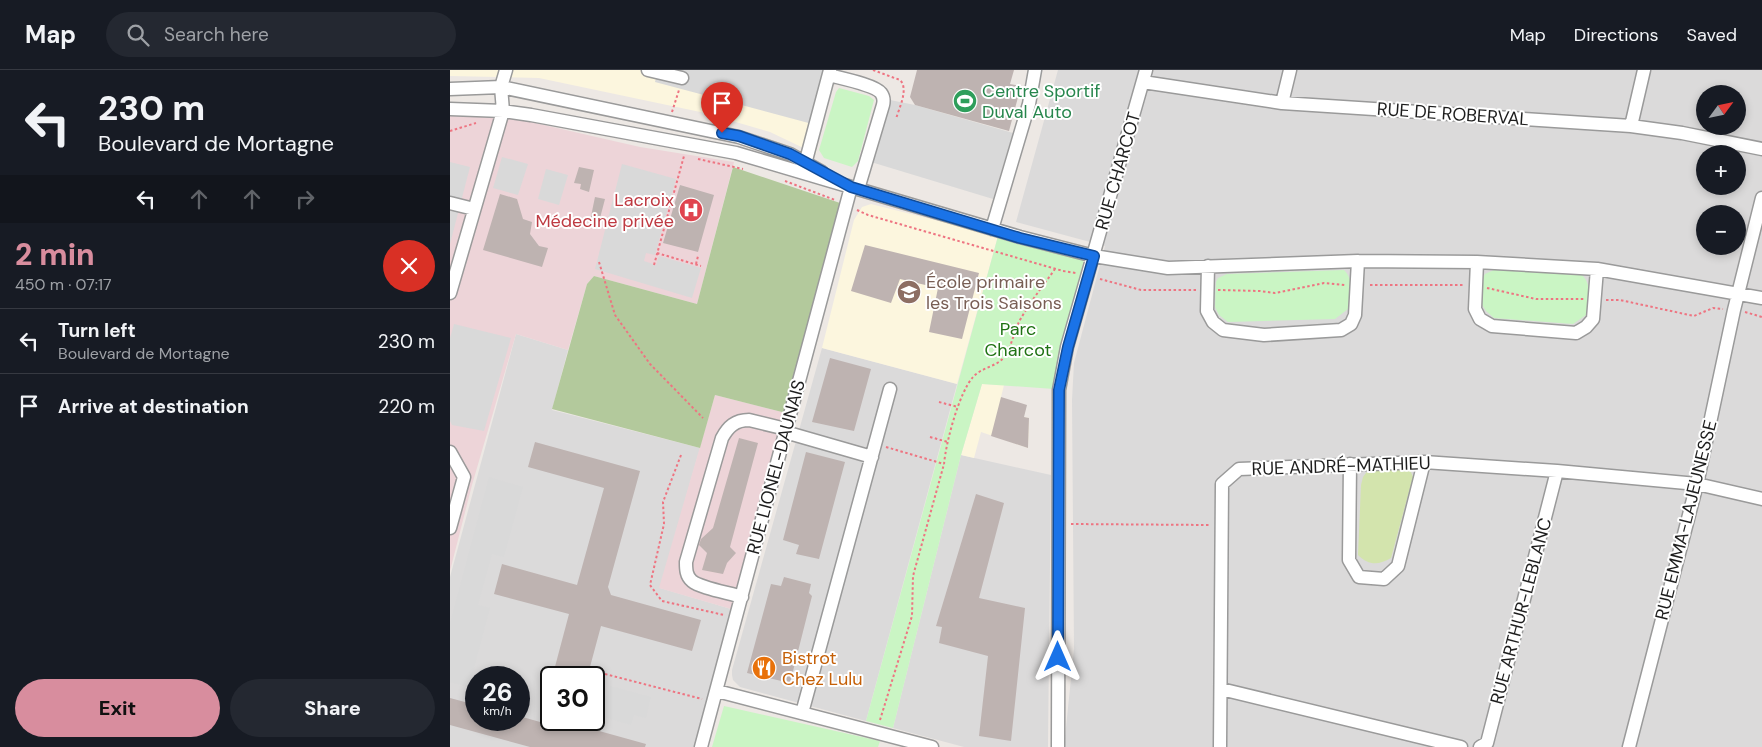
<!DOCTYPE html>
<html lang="en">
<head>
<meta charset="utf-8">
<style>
  body { margin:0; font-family:"DM Sans",sans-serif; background:#242831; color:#f1f3f6; height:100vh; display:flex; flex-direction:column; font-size:19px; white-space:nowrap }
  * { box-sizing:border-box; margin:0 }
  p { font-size:16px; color:#9ea1a6 }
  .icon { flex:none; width:28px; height:28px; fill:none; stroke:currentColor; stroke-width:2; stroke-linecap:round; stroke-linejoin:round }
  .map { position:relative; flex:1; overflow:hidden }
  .details { display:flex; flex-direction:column; background:#171b24; width:450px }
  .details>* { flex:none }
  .banner { background:#171b24; color:#f1f3f6; overflow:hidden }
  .needle { width:32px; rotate:57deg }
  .fabs { position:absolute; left:1246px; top:15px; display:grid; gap:10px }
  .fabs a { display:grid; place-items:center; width:50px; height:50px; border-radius:50%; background:#171b24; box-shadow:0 2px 8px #0003; font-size:25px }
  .speed { position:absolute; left:15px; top:596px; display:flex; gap:10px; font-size:25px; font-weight:700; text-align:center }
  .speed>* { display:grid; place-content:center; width:65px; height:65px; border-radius:50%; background:#171b24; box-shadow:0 2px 8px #0003; line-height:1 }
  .speed small { font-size:12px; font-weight:400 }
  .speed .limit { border:2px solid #111; border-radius:8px; background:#fff; color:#111 }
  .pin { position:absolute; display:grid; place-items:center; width:42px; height:42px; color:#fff; margin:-51px -21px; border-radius:50% 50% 50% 0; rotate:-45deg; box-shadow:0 0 5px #0007 }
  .pin .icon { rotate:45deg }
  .me { position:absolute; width:55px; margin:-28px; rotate:0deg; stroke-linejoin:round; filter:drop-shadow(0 0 4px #0008) }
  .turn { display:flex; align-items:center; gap:18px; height:105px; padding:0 15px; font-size:22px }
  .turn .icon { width:65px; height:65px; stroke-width:2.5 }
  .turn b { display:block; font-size:35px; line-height:42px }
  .lanes { display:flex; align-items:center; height:48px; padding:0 15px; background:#0003; justify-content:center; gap:25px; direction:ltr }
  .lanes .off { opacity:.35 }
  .round { display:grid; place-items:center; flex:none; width:52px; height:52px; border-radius:26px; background:#242831 }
  .headline { display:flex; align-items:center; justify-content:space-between; height:85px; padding:0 15px }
  h1 { font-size:30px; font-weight:800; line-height:38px; color:#d88d9e }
  .cta { display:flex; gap:10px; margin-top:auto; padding:10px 15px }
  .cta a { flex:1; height:58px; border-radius:30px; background:#d88d9e; color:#111; font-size:20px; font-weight:800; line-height:58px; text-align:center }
  .cta a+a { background:#242831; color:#f1f3f6 }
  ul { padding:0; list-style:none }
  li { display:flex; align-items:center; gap:15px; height:65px; padding:0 15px; border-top:1px solid #363941 }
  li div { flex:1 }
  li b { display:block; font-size:19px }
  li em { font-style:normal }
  header { display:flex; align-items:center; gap:30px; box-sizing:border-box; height:70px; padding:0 25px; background:#171b24; border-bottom:1px solid #363941 }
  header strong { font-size:24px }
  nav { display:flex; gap:28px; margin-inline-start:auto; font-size:18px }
  .search { width:350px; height:45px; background:#242831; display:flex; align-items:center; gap:12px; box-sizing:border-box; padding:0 18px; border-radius:28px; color:#9ea1a6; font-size:19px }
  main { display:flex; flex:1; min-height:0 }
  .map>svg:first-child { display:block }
  .residential { fill:#dbdada; fill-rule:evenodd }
  .commercial { fill:#edd4d8 }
  .education { fill:#fcf6de }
  .grass { fill:#d3e4ad }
  .forest { fill:#b3c99c }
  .park { fill:#caf5c4 }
  .parking { fill:#d9d9d9 }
  .building { fill:#beb3b1 }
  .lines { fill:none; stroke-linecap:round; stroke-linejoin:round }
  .minor-casing { stroke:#9a9a9a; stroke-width:15 }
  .path { stroke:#ee7481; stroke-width:2; stroke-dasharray:2.5 2.5; stroke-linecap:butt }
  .minor { stroke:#fff; stroke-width:12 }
  .route-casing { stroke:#114b97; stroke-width:12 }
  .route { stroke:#1a73e8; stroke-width:9 }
  .labels { text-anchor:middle; stroke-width:4; stroke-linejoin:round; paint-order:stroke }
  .leisure-label { font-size:18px; fill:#27864d; stroke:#fff; text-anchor:start }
  .street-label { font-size:18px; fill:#1d1d1d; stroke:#fff }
  .health-label { font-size:18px; fill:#be3a42; stroke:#fff; text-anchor:end }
  .education-label { font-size:18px; fill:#785e54; stroke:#fff; text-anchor:start }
  .park-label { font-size:18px; fill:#207214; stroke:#fff }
  .food-label { font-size:18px; fill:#c56008; stroke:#fff; text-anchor:start }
</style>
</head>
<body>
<header>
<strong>Map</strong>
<div class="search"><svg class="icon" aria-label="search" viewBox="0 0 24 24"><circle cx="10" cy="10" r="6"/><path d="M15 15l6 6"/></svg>Search here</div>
<nav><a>Map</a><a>Directions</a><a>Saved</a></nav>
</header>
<main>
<section class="details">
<div class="banner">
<div class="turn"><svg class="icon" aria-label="left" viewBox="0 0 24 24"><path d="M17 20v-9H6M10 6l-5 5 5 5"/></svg><div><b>230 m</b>Boulevard de Mortagne</div></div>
<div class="lanes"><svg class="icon" aria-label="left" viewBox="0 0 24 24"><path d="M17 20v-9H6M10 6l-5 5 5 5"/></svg><svg class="icon off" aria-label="ahead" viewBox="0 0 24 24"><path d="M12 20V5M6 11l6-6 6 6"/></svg><svg class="icon off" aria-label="ahead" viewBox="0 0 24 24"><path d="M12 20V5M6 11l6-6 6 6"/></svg><svg class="icon off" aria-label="right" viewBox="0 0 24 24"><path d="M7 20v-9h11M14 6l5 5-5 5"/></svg></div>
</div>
<div class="headline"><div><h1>2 min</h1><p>450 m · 07:17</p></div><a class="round" style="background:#d93025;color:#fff"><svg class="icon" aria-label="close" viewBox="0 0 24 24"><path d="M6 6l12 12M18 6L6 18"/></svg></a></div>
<ul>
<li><svg class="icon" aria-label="left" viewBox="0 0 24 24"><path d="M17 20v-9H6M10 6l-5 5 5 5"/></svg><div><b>Turn left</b><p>Boulevard de Mortagne</p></div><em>230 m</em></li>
<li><svg class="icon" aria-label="arrive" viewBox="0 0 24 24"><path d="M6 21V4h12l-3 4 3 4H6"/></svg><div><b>Arrive at destination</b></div><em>220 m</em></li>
</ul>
<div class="cta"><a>Exit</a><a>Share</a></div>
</section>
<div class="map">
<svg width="1312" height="677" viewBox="0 0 1312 677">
  <rect width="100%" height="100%" fill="#ede8e4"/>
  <path class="residential" d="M 608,0 L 1312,0 L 1312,677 L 614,677 L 624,579 L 622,330 L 624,293 L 655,176 L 566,152 ZM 1255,24 L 1288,24 L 1288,56 L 1255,56 ZM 1255,84 L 1288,84 L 1288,116 L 1255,116 ZM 1255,144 L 1288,144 L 1288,176 L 1255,176 Z
    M 66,264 L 118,280 L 102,340 L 250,378 L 210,518 L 288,541 L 251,677 L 0,677 L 0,507 ZM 26,608 L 69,608 L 69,650 L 26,650 ZM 101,608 L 144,608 L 144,650 L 101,650 Z
    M 372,278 L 507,314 L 416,651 L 290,617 L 283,610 L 282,605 L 282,600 Z
    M 511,385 L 601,405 L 598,677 L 514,677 L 443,658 Z"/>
  <path class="commercial" d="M 0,43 L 59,47 L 190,77 L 284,92 L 247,234 L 144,206 L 137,214 L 118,280 L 66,264 L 22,415 L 0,501 Z
    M 265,325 L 340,344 L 288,541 L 209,518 Z"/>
  <path class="education" d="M 0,0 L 381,0 L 366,84 L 320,62 L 255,43 L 89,8 L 0,6 Z
    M 421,134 L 548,166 L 507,314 L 372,278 L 404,150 L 412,137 Z
    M 532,314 L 554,315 L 551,327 L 574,347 L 579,348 L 578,378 L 531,362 L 524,388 L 511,385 Z"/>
  <path class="grass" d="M 959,398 L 963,407 L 941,488 C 929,495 919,496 908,485 L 911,415 L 913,407 L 919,399 Z"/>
  <path class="forest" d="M 283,97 L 396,135 L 340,344 L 265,325 L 250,378 L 102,339 L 137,214 L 144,206 L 247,234 Z"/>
  <path class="park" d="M 389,18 L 419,26 L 424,30 L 408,91 L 402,97 L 374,88 L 369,80 L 386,22 Z
    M 548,166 L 634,189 L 604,319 L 532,314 L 511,385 L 443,658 L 416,651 Z
    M 894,200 C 905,211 900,225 898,239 L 885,249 L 778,252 L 769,245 L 765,237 L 766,212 L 768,208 L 777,204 Z
    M 1044,200 L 1132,205 C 1143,216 1138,230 1136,245 L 1123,254 L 1044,248 L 1036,241 L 1031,233 L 1033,208 L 1035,204 Z
    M 274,636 L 430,671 L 428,677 L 262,677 Z"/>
  <path class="parking" d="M 208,0 L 380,0 L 366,55 L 205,12 Z
    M 440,30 L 465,35 L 563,63 L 543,129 L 421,92 Z
    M 52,87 L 78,94 L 68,125 L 43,118 Z
    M 0,92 L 20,97 L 0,174 Z
    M 172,94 L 226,109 L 205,185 L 196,183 L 194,191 L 206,195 L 209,186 L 251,198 L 242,228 L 145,199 Z
    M 96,99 L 118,105 L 109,135 L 88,129 Z
    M 4,254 L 61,268 L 34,361 L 2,355 L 0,351 L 0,268 Z
    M 39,407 L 73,417 L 54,487 L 42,484 L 28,535 L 40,538 L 19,617 L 0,612 L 0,553 Z
    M 160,616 L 201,627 L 196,648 L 184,645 L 181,655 L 144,644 L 144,622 L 157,626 Z"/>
  <path class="building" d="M 467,0 L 564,0 L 560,14 L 571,16 L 559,61 L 465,35 L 460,27 Z
    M 129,97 L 144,100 L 139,122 L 130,119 L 131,114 L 124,113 Z
    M 230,115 L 264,125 L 248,182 L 213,173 Z
    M 50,124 L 67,129 L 73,149 L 82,152 L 80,164 L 89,176 L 98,178 L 92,197 L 33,180 Z
    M 145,127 L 155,129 L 149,152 L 140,151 Z
    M 415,175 L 529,203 L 512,269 L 479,262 L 488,218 L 450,209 L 441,233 L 401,221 Z
    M 380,288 L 421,299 L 404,361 L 362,352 Z
    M 551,327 L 577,335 L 574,347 L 579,348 L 578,378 L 541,366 Z
    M 289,368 L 308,373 L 280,477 L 286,483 L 277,493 L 273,504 L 252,500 L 257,483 L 249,475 L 251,469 L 263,458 Z
    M 85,372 L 190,401 L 158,517 L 161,525 L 251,550 L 242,581 L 151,556 L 137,608 L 102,608 L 119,544 L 44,524 L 52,494 L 127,515 L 154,418 L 78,397 Z
    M 356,382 L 395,392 L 369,489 L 346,484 L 349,475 L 333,470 Z
    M 526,424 L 554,433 L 529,528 L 575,538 L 561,671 L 529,666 L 538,586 L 489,573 L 492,557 L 486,556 Z
    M 334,507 L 361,514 L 359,523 L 362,526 L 340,613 L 297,603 L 321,514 L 331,516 Z
    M 98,621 L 101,622 L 101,650 L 125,650 L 124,654 L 196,674 L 195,677 L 80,677 L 0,655 L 0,628 L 26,635 L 26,650 L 69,650 L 69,646 L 90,652 Z"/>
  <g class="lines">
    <g class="minor-casing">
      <path id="minor" d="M 198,0 L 232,8
        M 379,5 C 390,8 425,15 431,23 C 434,27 434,31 433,35 L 408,119
        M 693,12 L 832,33 L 1181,56 L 1232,63 L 1312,79
        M 0,19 L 51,17 L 289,67 L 340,84 L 372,102
        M 832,33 L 840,0
        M 0,39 L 53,41 L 81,45 L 286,83 L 570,167 L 644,186 L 718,198 L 908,191 L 1027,192 L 1147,199 L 1312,228
        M 1181,56 L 1194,0
        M 355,94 L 380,0
        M 0,133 L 24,139
        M 542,159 L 579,34 L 585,0
        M 1027,192 L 1025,239 L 1030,249 L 1042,256 L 1126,263 L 1136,257 L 1143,249 L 1147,199
        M 758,196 L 757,241 L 763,252 L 773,260 L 814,265 L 891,260 L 901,254 L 905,245 L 908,191
        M 0,223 L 53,41 L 51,17 L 56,0
        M 335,362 L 422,387
        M 0,382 L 14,407 L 0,458
        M 900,394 L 899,490 L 909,507 L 934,509 L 948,496 L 974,392
        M 292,527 C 280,523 250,518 242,511 C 236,506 236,499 236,492 L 272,368 C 278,357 285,350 299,350 L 336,359
        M 771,619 L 1011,677
        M 267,621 L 482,677
        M 352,643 L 440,319
        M 251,677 L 401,117
        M 608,677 L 609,320 L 617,277 L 696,0
        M 770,677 L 772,414 L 789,399 L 974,392 L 1107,401 L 1247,414 L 1312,429
        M 1030,677 L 1037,673 L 1107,401
        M 1179,677 L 1247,414 L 1284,240 L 1312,128"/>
    </g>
    <path class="path" d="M 423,0 L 450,10 C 459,19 449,38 446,49
      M 222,42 L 229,20
      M 0,61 L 26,53
      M 248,89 L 293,99
      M 335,111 L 385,130
      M 407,140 L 418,145 L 613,201 L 626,203
      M 207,183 L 251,196
      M 149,192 L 165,245 L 200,294 L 253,348
      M 246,194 L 248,186
      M 204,195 L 234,86
      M 650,209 L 691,220 L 746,220
      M 920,215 L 1015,215
      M 1037,218 L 1086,229 L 1134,229
      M 768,220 L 810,221 L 825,223 L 874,213 L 895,215
      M 1156,230 L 1170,230 L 1244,246 L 1263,238 L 1273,239
      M 1295,242 L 1312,247
      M 489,332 L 508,337
      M 480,367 L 498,372
      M 436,377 L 494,394
      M 231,385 L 213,432 L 214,454 L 200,515 L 212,531 L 274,545
      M 621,454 L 759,455
      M 155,604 L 252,629
      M 430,650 L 462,546 L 463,506 L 494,394 C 496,372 509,323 523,307 C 532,297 547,297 555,286 C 562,275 564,261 570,250 C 580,232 593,216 605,199"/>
    <use href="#minor" class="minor"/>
  </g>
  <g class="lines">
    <g class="route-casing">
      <path id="route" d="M 272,63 L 289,66 L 340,84 L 401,117 L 570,168 L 644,186 L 618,277 L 609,320 L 608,587"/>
    </g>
    <use href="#route" class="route"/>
  </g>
  <defs>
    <g id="stadium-disc" transform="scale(1.25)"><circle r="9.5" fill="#2e9e5b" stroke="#fff"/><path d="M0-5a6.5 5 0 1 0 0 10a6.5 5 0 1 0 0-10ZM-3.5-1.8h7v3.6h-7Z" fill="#fff"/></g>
    <g id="hospital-disc" transform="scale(1.25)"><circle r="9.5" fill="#e0444e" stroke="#fff"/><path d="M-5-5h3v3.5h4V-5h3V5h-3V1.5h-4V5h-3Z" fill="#fff"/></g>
    <g id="school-disc" transform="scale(1.25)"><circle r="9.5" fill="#8d6e63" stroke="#fff"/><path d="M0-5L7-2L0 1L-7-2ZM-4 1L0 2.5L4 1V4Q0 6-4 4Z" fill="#fff"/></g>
    <g id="restaurant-disc" transform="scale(1.25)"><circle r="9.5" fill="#e8710a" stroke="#fff"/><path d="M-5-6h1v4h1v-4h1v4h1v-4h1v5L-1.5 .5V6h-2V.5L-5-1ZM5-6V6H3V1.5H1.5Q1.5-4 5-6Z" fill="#fff"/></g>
  </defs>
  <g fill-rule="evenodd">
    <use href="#stadium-disc" x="515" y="31"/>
    <use href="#hospital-disc" x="241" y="140"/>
    <use href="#school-disc" x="459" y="222"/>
    <use href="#restaurant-disc" x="314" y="598"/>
  </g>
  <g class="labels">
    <g class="leisure-label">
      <text x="532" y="27">Centre Sportif<tspan x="532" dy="21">Duval Auto</tspan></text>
    </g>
    <g class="street-label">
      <text transform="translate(1003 44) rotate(4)" y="6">RUE DE ROBERVAL</text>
      <text transform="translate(668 101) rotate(-74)" y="6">RUE CHARCOT</text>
      <text transform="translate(891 396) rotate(-2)" y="6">RUE ANDRÉ-MATHIEU</text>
      <text transform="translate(326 397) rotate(-75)" y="6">RUE LIONEL-DAUNAIS</text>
      <text transform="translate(1236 450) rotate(-76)" y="6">RUE EMMA-LAJEUNESSE</text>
      <text transform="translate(1071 541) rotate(-75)" y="6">RUE ARTHUR-LEBLANC</text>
    </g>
    <g class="health-label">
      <text x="224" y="136">Lacroix<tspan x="224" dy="21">Médecine privée</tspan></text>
    </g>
    <g class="education-label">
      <text x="476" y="218">École primaire<tspan x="476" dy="21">les Trois Saisons</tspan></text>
    </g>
    <g class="park-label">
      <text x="568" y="265">Parc<tspan x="568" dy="21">Charcot</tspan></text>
    </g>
    <g class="food-label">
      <text x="332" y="594">Bistrot<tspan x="332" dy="21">Chez Lulu</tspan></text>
    </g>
  </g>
</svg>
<div class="fabs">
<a><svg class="needle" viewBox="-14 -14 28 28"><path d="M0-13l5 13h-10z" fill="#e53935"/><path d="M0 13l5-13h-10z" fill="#9ea1a6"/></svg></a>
<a>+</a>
<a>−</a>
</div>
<div class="speed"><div>26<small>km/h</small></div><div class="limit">30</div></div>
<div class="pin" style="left:272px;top:63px;background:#d93025"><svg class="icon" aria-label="arrive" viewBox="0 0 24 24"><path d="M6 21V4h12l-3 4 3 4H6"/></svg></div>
<svg class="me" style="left:608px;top:587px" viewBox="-20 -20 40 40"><path d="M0-17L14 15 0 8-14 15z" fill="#1a73e8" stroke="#fff" stroke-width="4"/></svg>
</div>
</main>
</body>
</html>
